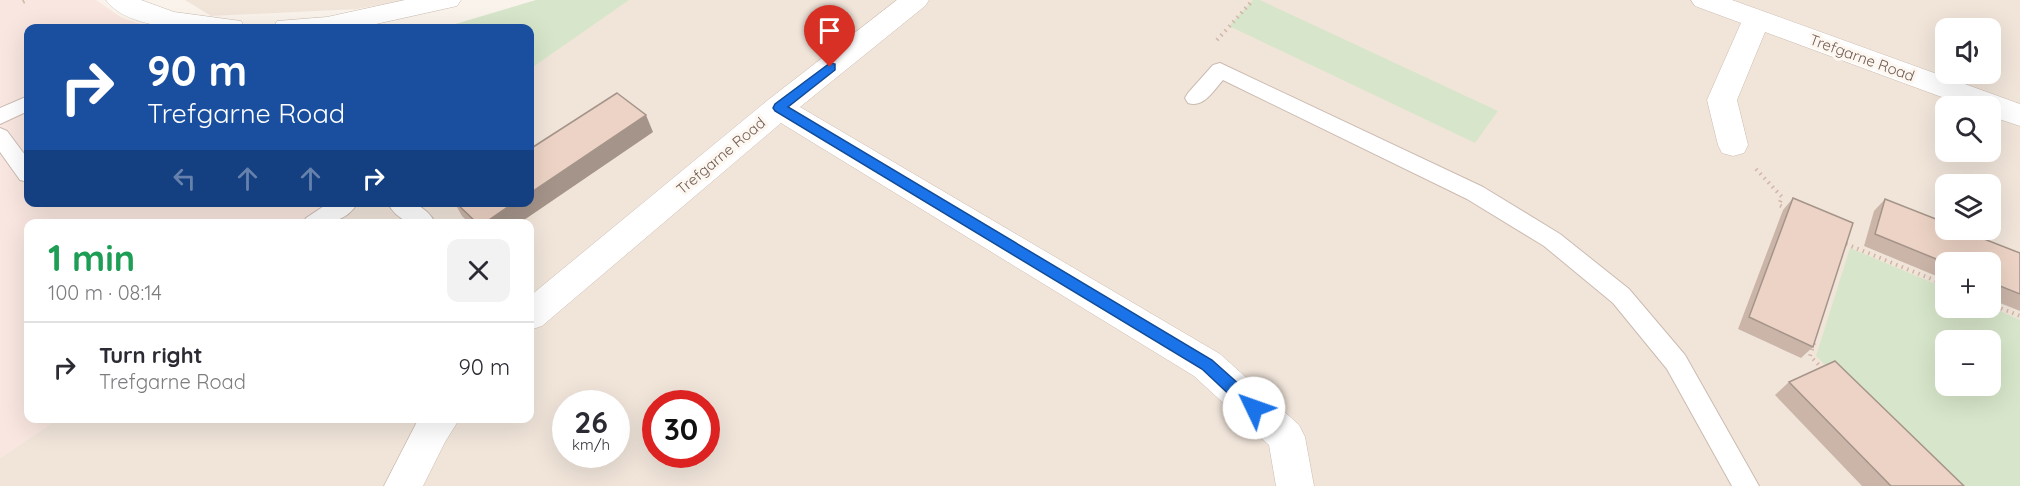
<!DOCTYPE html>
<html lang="en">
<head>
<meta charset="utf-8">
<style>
  body { margin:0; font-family:Quicksand,sans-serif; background:#f2f2f3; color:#2b2b33; height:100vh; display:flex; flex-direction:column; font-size:22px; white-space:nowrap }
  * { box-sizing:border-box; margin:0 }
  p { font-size:20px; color:#7c7c81 }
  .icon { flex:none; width:33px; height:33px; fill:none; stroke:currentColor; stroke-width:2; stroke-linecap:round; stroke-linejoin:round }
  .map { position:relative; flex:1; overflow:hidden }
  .side { position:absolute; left:24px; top:219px; width:510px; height:204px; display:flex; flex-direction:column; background:#fff; border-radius:12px; box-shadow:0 6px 24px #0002 }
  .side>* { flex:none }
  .banner { position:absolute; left:24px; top:24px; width:510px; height:183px; border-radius:12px; box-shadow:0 6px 24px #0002; background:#1a4fa0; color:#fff; overflow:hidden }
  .fabs { position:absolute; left:1935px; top:18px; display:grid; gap:12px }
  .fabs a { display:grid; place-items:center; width:66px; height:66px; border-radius:12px; background:#fff; box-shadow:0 6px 24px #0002; font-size:30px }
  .speed { position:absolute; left:552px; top:390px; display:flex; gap:12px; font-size:30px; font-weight:700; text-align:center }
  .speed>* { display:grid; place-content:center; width:78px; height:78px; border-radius:50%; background:#fff; box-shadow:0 6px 24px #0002; line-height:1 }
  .speed small { font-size:15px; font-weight:400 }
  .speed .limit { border:9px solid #d22; background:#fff; color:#111 }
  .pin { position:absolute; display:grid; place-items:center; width:51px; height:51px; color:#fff; margin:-62px -26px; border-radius:50% 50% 50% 0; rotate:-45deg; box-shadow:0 0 6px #0007 }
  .pin .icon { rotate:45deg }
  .me { position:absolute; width:66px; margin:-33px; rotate:312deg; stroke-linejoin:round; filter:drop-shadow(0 0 4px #0008) }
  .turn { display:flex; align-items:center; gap:21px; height:126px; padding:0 24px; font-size:27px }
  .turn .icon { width:78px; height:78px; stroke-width:2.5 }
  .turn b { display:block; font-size:42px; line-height:51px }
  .lanes { display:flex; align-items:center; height:57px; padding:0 24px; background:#0003; justify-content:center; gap:30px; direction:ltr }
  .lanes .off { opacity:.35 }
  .round { display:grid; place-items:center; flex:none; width:63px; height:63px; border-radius:12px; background:#f2f2f3 }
  .overview { display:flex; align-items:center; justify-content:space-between; height:102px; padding:0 24px }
  h1 { font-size:36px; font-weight:700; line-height:45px; color:#1e9e55 }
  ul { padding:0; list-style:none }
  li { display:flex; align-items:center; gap:18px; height:90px; padding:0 24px; border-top:2px solid #e1e1e2 }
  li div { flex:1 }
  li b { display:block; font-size:22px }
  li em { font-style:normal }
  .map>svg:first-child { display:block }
  .residential { fill:#f1e5da; fill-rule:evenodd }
  .commercial { fill:#f9e6e0 }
  .green { fill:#d7e6ca; fill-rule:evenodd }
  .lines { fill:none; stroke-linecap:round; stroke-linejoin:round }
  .service-casing { stroke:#cbbbb1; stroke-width:2 }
  .minor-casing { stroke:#cbbbb1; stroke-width:1 }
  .path { stroke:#d1b6a8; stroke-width:4; stroke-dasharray:1.5 4.5; stroke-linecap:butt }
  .service { fill:#fff; fill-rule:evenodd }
  .minor { fill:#fff; fill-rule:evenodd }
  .wall { fill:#cbb5a9 }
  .shaded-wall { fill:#a5948a }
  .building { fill:#ecd3c5; stroke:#a5948a; stroke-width:1.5 }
  .route { fill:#1a73e8; stroke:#114b97; stroke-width:1.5 }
  .labels { text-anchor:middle; stroke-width:6; stroke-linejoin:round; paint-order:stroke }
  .street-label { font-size:15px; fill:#725b51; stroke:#fdf7f1 }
</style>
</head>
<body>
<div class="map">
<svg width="2020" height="486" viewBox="0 0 2020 486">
  <rect width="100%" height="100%" fill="#faf3eb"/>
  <path class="residential" d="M 185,0 L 406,0 L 357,9 L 211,16 Z
    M 599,0 L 2020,0 L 2020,486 L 0,486 L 0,458 L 58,419 L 530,418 L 530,224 L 337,223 L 327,203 L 530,202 L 530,51 ZM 1946,28 L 1990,28 L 1990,74 L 1946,74 ZM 1946,106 L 1990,106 L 1990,152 L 1946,152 ZM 1946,184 L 1990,184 L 1990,230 L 1946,230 ZM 1946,262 L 1990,262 L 1990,308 L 1946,308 ZM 1946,340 L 1990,340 L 1990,386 L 1946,386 ZM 566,404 L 616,404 L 616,454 L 566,454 ZM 656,404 L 706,404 L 706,454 L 656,454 Z"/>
  <path class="commercial" d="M 0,0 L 96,0 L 122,18 L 153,28 L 28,28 L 28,202 L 327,203 L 337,223 L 28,224 L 28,418 L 58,419 L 0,458 Z"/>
  <path class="green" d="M 536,0 L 629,0 L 530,69 L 530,28 L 442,28 Z
    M 1253,0 L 1260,0 L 1498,111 L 1475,143 L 1229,26 Z
    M 1850,248 L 1945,288 L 1946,308 L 1991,307 L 2020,320 L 2020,486 L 1947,486 L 1816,356 ZM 1946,340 L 1990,340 L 1990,386 L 1946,386 Z"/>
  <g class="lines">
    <g class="service-casing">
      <path id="service" d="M 1220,63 L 1483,187 L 1560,234 L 1629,289 L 1685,355 L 1759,486 L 1732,486 L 1667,369 L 1613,303 L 1544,246 L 1467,199 L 1223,80 C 1213,91 1204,108 1188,103 L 1185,98 L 1188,93 L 1213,65 Z
        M 28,96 L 28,111 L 0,124 L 0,108 Z
        M 0,128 L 7,131 L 28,159 L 28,182 L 20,180 L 0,152 Z
        M 330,202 L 358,202 C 347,223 324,224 303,224 L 306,218 Z
        M 387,202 C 409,202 424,202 436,224 C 414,224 399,224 387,202 Z"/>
    </g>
    <g class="minor-casing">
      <path id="minor" d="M 106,0 L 141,0 L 174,12 L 241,21 L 245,28 C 211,32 127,32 106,0 Z
        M 405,0 L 461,0 L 457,6 L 358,28 L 273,28 L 277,21 L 327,17 Z
        M 897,0 L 929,0 L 925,6 L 800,107 L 1220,354 L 1299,425 L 1305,437 L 1314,486 L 1276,486 L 1269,445 L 1194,376 L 781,123 L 542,326 L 530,330 L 530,296 L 768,100 Z
        M 1691,0 L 1732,0 L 2020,104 L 2020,126 L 1990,116 L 1990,106 L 1966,106 L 1765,32 L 1737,100 L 1748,145 L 1744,153 L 1733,156 L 1722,153 L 1718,145 L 1707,100 L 1741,23 L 1695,6 Z
        M 419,418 L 460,418 L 445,442 L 423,486 L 384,486 Z"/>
    </g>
    <path class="path" d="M 23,2 L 27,0
      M 1217,40 L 1253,0
      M 1756,169 L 1782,197 L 1779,205 L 1787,209
      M 1846,244 L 1946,285
      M 1990,304 L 2020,316
      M 1814,343 L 1810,356 L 1823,369"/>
    <use href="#service" class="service"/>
    <use href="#minor" class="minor"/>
  </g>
  <path class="wall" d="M 653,132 L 518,224 L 470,224 L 462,216 L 454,202 L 530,202 Z
    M 1793,198 L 1813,347 L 1801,358 L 1738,329 L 1783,210 Z
    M 1885,199 L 2020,253 L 2020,311 L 1990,299 L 1990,262 L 1946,262 L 1946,280 L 1864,246 L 1874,211 Z
    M 1789,382 L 1964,486 L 1862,486 L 1775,395 Z"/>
  <path class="shaded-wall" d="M 646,115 L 653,132 L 518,224 L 483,224 L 515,202 L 530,202 L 530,193 Z"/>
  <path class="building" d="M 617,93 L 646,115 L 530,193 L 530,149 Z
    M 1793,198 L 1853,223 L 1813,347 L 1749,317 Z
    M 1885,199 L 1946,223 L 1946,230 L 1961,230 L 2020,253 L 2020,294 L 1990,282 L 1990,262 L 1946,263 L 1875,234 Z
    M 455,202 L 515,202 L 483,224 L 478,224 Z
    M 1835,361 L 1964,486 L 1891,486 L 1789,382 Z"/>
  <path class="route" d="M 830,63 L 835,64 L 835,70 L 788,107 L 1212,360 L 1260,403 L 1262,408 L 1260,413 L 1254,415 L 1249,413 L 1202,369 L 775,111 L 773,108 L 775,104 Z"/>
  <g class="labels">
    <g class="street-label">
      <text transform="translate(1862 58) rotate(20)" y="5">Trefgarne Road</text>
      <text transform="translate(721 156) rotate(-40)" y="5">Trefgarne Road</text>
    </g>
  </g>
</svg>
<div class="fabs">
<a><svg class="icon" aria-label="sound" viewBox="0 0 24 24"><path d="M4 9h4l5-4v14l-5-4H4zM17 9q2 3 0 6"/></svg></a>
<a><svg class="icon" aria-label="search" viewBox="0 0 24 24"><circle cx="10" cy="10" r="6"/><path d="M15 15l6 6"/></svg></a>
<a><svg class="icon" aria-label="layers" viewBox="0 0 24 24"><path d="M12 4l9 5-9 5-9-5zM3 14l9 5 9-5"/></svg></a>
<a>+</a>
<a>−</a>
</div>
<div class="speed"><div>26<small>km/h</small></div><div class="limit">30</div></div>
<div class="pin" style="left:830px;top:67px;background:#d93025"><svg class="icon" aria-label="arrive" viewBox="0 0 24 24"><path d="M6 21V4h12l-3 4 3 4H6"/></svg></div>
<svg class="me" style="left:1254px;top:408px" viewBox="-20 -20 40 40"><circle r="19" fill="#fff"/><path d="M0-13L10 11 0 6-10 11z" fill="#1a73e8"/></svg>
<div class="banner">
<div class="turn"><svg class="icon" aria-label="right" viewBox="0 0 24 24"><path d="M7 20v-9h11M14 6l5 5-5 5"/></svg><div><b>90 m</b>Trefgarne Road</div></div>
<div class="lanes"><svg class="icon off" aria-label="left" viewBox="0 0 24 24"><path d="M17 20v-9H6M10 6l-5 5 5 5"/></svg><svg class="icon off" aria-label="ahead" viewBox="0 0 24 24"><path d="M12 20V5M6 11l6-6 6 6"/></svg><svg class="icon off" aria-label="ahead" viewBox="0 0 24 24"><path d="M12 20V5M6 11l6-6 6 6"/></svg><svg class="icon" aria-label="right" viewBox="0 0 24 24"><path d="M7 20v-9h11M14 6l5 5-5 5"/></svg></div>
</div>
<section class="side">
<div class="overview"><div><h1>1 min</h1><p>100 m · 08:14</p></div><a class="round"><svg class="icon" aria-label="close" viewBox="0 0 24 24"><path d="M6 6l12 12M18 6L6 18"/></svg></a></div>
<ul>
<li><svg class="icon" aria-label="right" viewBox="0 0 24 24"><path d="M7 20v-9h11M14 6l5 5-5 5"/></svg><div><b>Turn right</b><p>Trefgarne Road</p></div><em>90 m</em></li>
</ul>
</section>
</div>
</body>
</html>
